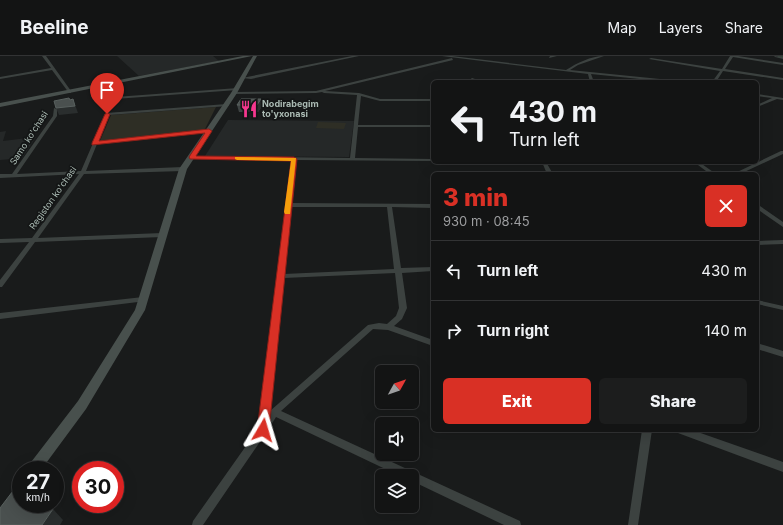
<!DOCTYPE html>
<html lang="en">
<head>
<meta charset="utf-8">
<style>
  body { margin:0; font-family:Inter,sans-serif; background:#1c1d1d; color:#f1f3f6; height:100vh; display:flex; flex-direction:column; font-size:15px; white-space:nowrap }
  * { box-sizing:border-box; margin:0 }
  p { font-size:13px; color:#9d9ea0 }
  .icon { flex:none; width:22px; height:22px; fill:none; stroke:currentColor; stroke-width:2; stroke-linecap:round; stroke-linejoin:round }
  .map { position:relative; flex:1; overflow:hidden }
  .side { position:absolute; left:431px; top:116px; width:328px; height:260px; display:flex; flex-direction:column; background:#131414; border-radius:6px; box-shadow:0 4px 16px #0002,0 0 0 1px #323334 }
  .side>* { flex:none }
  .top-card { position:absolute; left:431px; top:24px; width:328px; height:84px; border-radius:6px; box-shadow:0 4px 16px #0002,0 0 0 1px #323334; background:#131414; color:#f1f3f6; overflow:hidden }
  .needle { width:26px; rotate:50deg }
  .fabs { position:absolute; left:375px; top:309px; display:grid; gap:8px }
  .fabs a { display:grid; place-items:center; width:44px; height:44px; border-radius:6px; background:#131414; box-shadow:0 4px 16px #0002,0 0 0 1px #323334; font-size:20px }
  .speed { position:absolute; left:12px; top:405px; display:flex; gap:8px; font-size:20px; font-weight:700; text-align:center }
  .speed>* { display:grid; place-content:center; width:52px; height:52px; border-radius:50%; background:#131414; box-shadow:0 4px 16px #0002,0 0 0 1px #323334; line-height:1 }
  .speed small { font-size:10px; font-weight:400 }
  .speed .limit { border:6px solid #d22; background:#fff; color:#111 }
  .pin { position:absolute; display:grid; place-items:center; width:34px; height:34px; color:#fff; margin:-41px -17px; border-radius:50% 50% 50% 0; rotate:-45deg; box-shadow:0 0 4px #0007 }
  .pin .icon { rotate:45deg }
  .me { position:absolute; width:44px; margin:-22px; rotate:7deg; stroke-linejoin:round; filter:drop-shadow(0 0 3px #0008) }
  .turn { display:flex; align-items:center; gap:14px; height:84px; padding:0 12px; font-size:18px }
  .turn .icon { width:52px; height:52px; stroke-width:2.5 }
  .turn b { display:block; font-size:28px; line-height:34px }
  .round { display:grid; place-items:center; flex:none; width:42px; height:42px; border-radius:6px; background:#1c1d1d }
  .headline { display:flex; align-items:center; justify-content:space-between; height:68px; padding:0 12px }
  h1 { font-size:24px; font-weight:800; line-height:30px; color:#d93025 }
  .cta { display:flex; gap:8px; margin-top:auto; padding:8px 12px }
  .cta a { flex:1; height:46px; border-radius:6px; background:#d93025; color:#fff; font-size:16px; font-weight:800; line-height:46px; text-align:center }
  .cta a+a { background:#1c1d1d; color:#f1f3f6 }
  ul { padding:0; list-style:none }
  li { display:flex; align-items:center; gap:12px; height:60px; padding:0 12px; border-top:1px solid #323334 }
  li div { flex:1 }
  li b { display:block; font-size:15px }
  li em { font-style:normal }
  header { display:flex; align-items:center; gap:24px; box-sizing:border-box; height:56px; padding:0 20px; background:#131414; border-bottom:1px solid #323334 }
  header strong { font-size:19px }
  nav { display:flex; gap:22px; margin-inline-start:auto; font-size:14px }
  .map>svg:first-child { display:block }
  .built { fill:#252828 }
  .green { fill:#2e2e25 }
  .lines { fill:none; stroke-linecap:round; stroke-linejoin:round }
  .canal { fill:#304236; fill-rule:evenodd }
  .street { fill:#3c4240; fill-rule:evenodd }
  .secondary { fill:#48504d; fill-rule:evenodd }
  .wall { fill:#3e4343 }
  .shaded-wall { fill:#2a2e2e }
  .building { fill:#4a504f; stroke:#59615f }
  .route { fill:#d93025; stroke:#8d1f18 }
  .slow { fill:#f59e0b }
  .labels { text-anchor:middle; stroke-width:3.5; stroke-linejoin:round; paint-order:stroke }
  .far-poi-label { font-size:9px; font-weight:bold; fill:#abbbb4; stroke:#141616; text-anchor:start }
  .far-street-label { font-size:9px; fill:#abbbb4; stroke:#141616 }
</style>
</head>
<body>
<header>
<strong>Beeline</strong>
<nav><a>Map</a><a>Layers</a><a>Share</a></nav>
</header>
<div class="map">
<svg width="783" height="469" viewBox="0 0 783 469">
  <rect width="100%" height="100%" fill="#191b1b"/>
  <path class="built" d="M 117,0 L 213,0 L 219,5 L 139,20 Z
    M 228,64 L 354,65 L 349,101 L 205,100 Z
    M 6,75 L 3,85 L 36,81 L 22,102 L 0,104 L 0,76 Z"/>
  <path class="green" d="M 216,51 L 204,75 L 100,85 L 111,59 Z
    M 318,66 L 346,67 L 344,73 L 316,72 Z"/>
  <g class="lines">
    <path class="canal" d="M 777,0 L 783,0 L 783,2 L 778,1 Z"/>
    <path class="street" d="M 42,0 L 46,0 L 71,35 L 71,37 L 69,37 L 52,14 L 0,23 L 0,21 L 51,12 Z
      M 352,0 L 359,0 L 251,23 L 242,22 Z
      M 442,0 L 452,0 L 566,14 C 577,7 591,0 604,0 L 578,9 L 570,14 L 680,25 L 682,26 L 669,26 L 591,18 L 594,26 L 590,26 L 588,18 Z
      M 550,0 L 557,0 L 549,2 Z
      M 730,0 L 738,0 L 783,7 L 783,9 L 733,1 L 725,13 L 783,22 L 783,24 L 723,15 L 716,26 L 712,26 L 720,15 L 649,3 L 651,2 L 722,13 Z
      M 774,0 L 783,1 L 783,3 L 775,1 Z
      M 452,2 L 453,4 L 325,35 L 359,37 L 380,43 L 433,43 L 433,45 L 380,45 L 361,40 L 358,69 L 433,69 L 433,71 L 358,71 L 355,102 L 433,103 L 433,105 L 296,104 L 292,147 L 433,148 L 433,152 L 392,151 L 401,212 L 433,211 L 433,215 L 402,217 L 407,252 L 402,263 L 394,270 L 433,284 L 433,290 L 388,274 L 373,273 L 281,355 L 520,465 L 521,469 L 504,469 L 412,425 L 412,420 L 400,420 L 276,361 L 266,377 L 203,469 L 192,469 L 193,465 L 258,373 L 291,104 L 192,102 L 190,101 L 192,100 L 350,102 L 357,39 L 324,37 L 322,36 L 316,37 L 234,38 L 232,37 L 234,36 L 316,35 ZM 291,151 L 387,151 L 394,213 L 284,218 ZM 395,217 L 399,252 L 396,260 L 387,268 L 379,267 L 368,269 L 270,355 L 284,222 Z
      M 472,22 L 475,23 L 471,26 L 467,26 Z
      M 238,32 L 239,33 L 237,34 L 115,43 L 98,46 L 96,45 L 115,41 Z
      M 757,38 L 783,42 L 783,44 L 777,43 L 757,51 L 757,49 L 772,42 L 757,40 Z
      M 227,48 L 229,49 L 228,50 L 109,59 L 98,85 L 209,74 L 211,75 L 209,76 L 97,88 L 86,115 L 183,111 L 186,113 L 183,115 L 84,118 L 38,182 L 162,177 L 165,179 L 162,181 L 35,186 L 2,231 L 0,231 L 0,224 L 29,186 L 0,187 L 0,183 L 32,182 L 79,118 L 0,122 L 0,118 L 12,118 L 53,60 L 54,52 L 57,53 L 57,60 L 17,118 L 81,115 L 106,57 Z
      M 781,95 L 783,95 L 783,98 L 740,118 L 733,118 Z
      M 542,106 L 546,106 L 553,118 L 547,118 Z
      M 694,106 L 699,106 L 716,118 L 710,118 Z
      M 757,148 L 783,166 L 783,171 L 757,153 Z
      M 783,184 L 783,188 L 757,189 L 757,185 Z
      M 143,241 L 147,243 L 146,245 L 0,263 L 0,257 Z
      M 757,244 L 783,250 L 783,254 L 757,248 Z
      M 757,287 L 783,295 L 783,301 L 757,293 Z
      M 642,374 L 652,374 L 638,469 L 628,469 Z
      M 676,374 L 692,374 L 783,406 L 783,416 L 678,377 Z"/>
    <path class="secondary" d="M 243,0 L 252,0 L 0,51 L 0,47 Z
      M 253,0 L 257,0 L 237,37 L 187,113 L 145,254 L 86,353 L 41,414 L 25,414 L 78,345 L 135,254 L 179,113 L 231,37 Z"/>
  </g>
  <path class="wall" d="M 261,43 L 262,50 L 258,56 L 239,56 L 237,49 Z"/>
  <path class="shaded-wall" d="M 73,43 L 78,57 L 59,59 L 56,52 Z
    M 261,43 L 262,50 L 258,56 L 257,49 Z
    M 28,448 L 47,448 L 39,460 L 28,449 Z
    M 53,453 L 63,464 L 60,469 L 42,469 Z"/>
  <path class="building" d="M 69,42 L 70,44 L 73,43 L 75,50 L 56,52 L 54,45 Z
    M 241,43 L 261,43 L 257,49 L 237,49 Z
    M 19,427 L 21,428 L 21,448 L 28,448 L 28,449 L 53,453 L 42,469 L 0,469 L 0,452 Z"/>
  <path class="route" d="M 107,57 L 110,58 L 99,85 L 209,73 L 212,75 L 196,100 L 294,101 L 297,103 L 269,374 L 267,378 L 263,380 L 259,378 L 257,374 L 291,105 L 190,103 L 189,101 L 205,77 L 92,89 L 92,87 L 105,58 Z"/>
  <path class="slow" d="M 235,101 L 296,102 L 290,158 L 285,158 L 284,156 L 291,105 L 237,104 L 235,103 Z"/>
  <defs>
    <g id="restaurant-bare" transform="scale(1.38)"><path d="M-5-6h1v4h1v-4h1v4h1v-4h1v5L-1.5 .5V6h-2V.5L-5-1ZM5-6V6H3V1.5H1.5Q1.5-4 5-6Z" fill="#f5378e" stroke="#141616" stroke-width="2.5" paint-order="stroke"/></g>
  </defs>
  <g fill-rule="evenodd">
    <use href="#restaurant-bare" x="249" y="53"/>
  </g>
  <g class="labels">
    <g class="far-poi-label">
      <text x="262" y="51">Nodirabegim<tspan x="262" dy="10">to'yxonasi</tspan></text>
    </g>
    <g class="far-street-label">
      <text transform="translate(29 82) rotate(-57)" y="3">Samo ko'chasi</text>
      <text transform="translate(53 142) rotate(-55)" y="3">Registon ko'chasi</text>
    </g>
  </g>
</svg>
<div class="fabs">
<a><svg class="needle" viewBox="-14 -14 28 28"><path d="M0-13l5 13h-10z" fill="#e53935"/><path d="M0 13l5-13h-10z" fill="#9d9ea0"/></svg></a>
<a><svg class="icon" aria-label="sound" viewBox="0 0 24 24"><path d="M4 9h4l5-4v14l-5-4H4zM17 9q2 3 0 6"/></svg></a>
<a><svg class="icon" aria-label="layers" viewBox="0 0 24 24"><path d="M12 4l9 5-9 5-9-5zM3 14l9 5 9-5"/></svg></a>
</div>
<div class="speed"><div>27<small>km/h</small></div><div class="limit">30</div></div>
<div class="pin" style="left:107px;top:58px;background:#d93025"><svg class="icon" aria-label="arrive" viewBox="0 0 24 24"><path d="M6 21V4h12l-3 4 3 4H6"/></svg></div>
<svg class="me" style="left:263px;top:374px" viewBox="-20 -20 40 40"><path d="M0-17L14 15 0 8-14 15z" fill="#d93025" stroke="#fff" stroke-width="4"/></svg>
<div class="top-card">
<div class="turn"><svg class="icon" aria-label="left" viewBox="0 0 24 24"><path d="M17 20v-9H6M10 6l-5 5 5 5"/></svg><div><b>430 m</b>Turn left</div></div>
</div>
<section class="side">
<div class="headline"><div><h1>3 min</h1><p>930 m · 08:45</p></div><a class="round" style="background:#d93025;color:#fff"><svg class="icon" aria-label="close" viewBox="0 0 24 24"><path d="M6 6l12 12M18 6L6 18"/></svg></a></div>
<ul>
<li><svg class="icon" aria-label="left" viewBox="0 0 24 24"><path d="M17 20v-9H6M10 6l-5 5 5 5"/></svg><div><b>Turn left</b></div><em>430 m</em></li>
<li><svg class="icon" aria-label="right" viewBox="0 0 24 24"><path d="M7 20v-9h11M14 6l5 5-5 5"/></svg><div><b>Turn right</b></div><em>140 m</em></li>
</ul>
<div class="cta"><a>Exit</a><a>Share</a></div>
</section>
</div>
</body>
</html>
